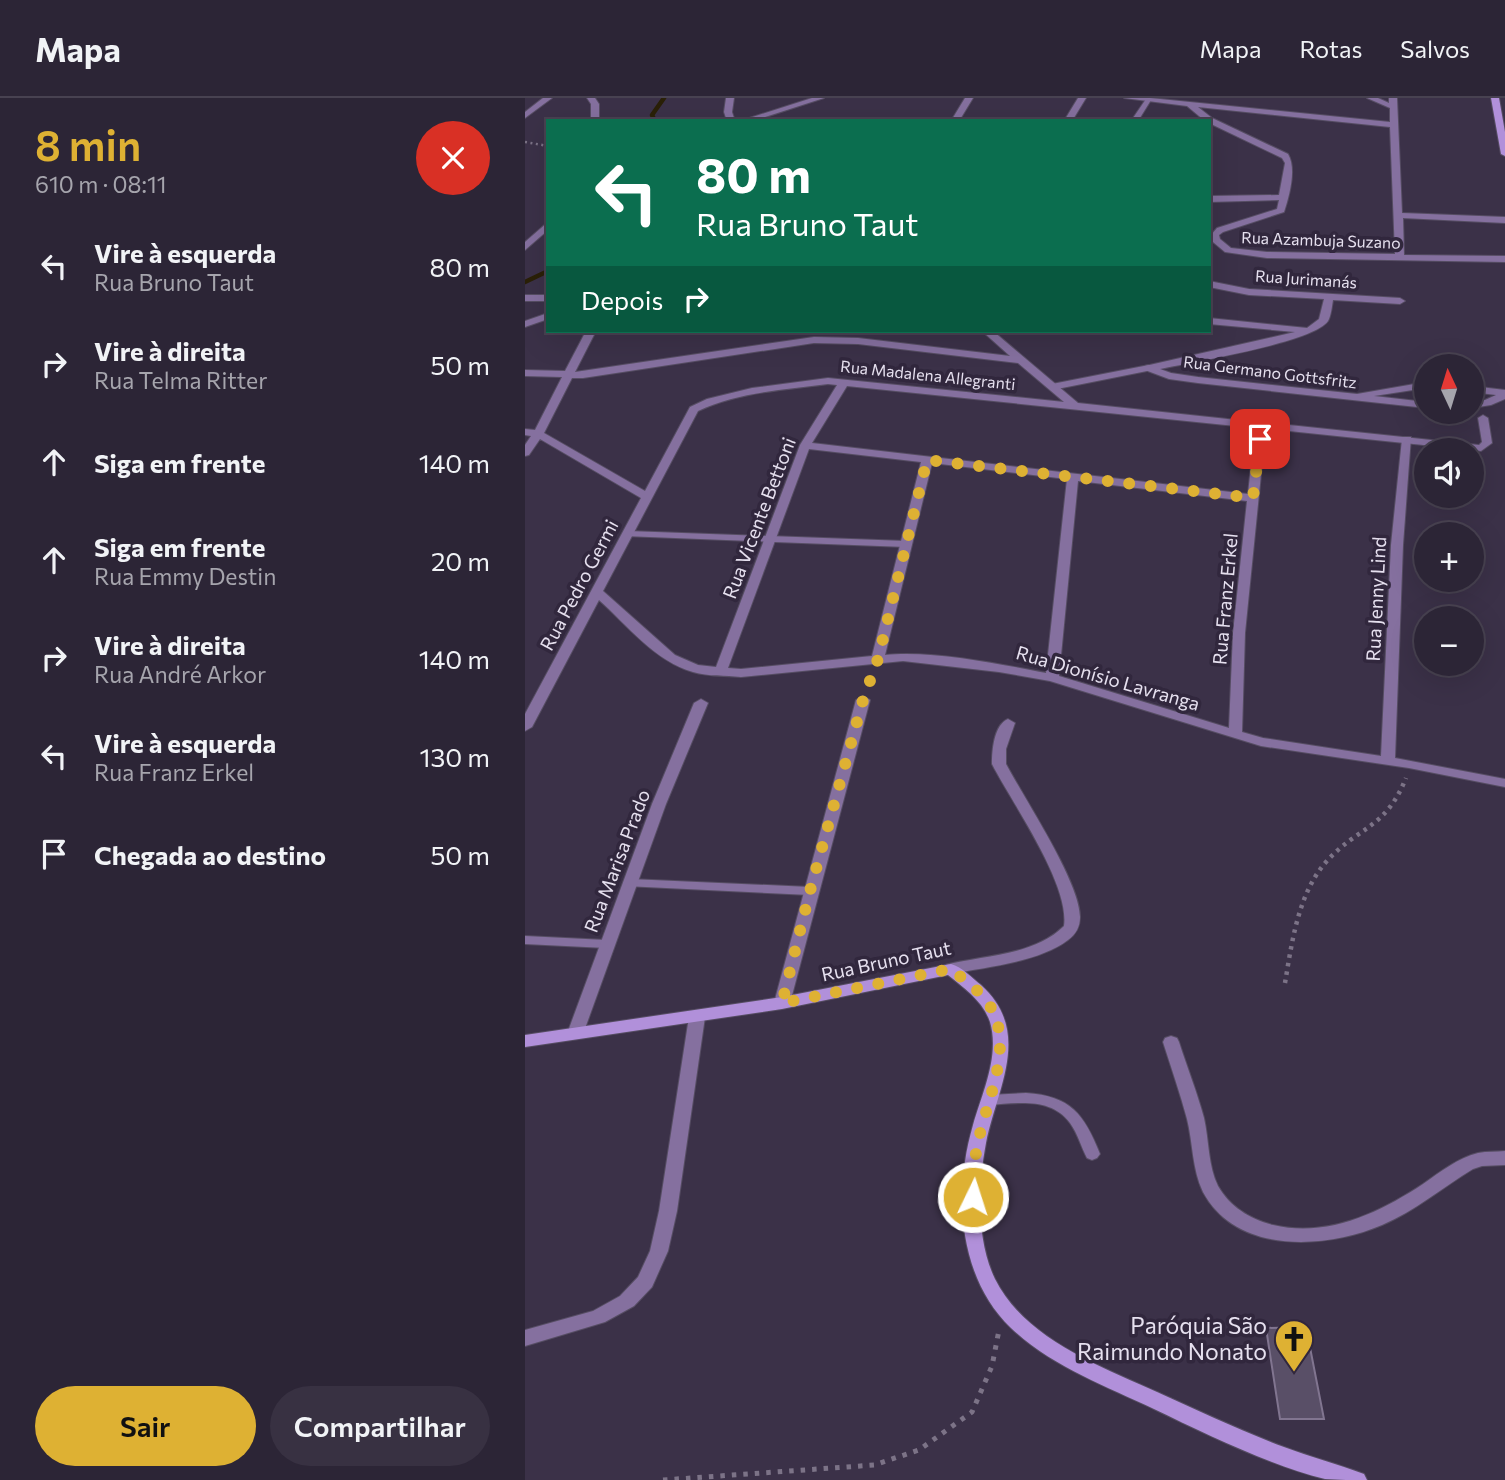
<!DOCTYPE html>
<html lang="pt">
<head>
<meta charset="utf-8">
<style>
  body { margin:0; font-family:Commissioner,sans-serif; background:#383142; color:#f1f3f6; height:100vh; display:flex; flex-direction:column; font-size:26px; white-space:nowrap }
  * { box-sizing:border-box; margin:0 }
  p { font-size:23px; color:#a6a5ad }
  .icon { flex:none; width:38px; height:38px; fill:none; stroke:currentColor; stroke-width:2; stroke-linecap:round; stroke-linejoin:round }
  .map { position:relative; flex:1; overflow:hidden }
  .side { display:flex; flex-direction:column; background:#2c2536; width:525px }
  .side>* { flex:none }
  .hud { position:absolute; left:21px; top:21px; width:665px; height:214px; border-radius:0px; box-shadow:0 7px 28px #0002,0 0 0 2px #484251; background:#0b6e4f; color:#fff; overflow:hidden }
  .needle { width:46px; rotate:356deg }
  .tools { position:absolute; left:889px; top:256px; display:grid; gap:14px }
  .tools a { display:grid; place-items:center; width:70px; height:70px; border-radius:50%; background:#2c2536; box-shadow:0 7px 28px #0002,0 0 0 2px #484251; font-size:35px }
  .pin { position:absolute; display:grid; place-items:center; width:60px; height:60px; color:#fff; margin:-30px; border-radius:14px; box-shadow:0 4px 10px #0006 }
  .me { position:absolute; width:77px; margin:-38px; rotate:4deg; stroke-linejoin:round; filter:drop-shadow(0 0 5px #0008) }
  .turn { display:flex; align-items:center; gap:24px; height:147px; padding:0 35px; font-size:32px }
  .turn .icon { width:91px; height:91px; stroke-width:2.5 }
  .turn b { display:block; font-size:49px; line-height:60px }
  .then { display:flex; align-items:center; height:66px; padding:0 35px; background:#0003; gap:14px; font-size:26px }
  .round { display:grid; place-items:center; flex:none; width:74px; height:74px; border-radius:37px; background:#383142 }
  .overview { display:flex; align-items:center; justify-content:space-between; height:119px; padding:0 35px }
  h1 { font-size:42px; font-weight:600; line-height:52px; color:#deb133 }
  .action { display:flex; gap:14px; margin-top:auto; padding:14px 35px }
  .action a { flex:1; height:80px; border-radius:42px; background:#deb133; color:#111; font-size:28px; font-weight:600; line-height:80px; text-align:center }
  .action a+a { background:#383142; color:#f1f3f6 }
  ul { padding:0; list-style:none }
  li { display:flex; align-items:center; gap:21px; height:98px; padding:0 35px }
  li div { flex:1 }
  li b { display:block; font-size:26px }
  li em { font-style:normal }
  header { display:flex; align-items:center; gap:42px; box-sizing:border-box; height:98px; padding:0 35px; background:#2c2536; border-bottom:2px solid #484251 }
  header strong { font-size:33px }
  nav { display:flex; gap:38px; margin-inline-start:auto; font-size:24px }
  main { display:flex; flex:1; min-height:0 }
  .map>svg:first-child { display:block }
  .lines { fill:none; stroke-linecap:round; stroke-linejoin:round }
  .stream { stroke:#2a2007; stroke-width:4.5 }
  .building { fill:#594f67; stroke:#817590; stroke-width:2 }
  .lane-casing { stroke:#564d63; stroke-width:2 }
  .street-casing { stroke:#564d63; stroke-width:2 }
  .secondary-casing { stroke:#564d63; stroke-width:2 }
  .path-far2 { stroke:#7c7387; stroke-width:2.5; stroke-dasharray:2 3.5; stroke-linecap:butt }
  .path-far1 { stroke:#7c7387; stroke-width:4.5; stroke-dasharray:3.5 5; stroke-linecap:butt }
  .path { stroke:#7c7387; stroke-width:5; stroke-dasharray:4.5 7; stroke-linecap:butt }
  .lane { fill:#85709f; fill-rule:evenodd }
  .street { fill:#85709f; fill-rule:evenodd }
  .secondary { fill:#b190da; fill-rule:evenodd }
  .route { stroke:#deb133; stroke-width:12; stroke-dasharray:0 21.6 }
  .labels { text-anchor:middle; stroke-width:7; stroke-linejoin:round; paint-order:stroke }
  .far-street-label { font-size:16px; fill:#e6e0ef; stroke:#31273d }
  .street-label { font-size:19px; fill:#e6e0ef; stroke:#31273d }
  .near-poi-label { font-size:23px; fill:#e6e0ef; stroke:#31273d; text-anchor:end }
</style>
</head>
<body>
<header>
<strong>Mapa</strong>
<nav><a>Mapa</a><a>Rotas</a><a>Salvos</a></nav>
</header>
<main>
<section class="side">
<div class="overview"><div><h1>8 min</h1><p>610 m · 08:11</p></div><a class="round" style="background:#d93025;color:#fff"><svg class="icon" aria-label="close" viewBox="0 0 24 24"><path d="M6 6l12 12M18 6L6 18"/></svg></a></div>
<ul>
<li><svg class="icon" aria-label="left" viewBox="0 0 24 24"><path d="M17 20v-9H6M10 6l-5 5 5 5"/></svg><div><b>Vire à esquerda</b><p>Rua Bruno Taut</p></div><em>80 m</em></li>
<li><svg class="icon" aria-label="right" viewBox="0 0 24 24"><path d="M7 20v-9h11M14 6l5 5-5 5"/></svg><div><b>Vire à direita</b><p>Rua Telma Ritter</p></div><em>50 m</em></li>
<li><svg class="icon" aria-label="ahead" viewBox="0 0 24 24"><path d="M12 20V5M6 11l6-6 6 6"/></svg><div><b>Siga em frente</b></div><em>140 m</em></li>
<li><svg class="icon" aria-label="ahead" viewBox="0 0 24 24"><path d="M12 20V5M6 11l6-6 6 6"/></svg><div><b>Siga em frente</b><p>Rua Emmy Destin</p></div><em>20 m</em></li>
<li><svg class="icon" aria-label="right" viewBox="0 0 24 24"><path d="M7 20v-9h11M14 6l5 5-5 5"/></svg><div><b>Vire à direita</b><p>Rua André Arkor</p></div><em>140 m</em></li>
<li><svg class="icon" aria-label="left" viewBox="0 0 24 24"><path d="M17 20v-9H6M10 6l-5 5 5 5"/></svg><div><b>Vire à esquerda</b><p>Rua Franz Erkel</p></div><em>130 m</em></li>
<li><svg class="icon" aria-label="arrive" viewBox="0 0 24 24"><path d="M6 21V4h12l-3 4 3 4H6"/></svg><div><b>Chegada ao destino</b></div><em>50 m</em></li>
</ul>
<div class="action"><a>Sair</a><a>Compartilhar</a></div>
</section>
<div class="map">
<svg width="980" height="1382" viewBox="0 0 980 1382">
  <rect width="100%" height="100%" fill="#3b3148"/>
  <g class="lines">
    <path class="stream" d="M 130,23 L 127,17 L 139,0
      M 0,184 L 23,173"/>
  </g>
  <path class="building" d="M 781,1229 L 799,1321 L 755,1321 L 741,1230 Z"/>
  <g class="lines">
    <g class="lane-casing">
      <path id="lane" d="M 621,1 L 626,2 L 613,23 L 606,23 Z
        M 624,267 L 627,268 L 627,272 L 527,292 L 523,289 L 527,286 Z
        M 958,317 L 963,320 L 967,345 L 956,353 L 736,330 L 731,327 L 736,324 L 954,347 L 957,344 L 953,320 Z
        M 103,433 L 381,443 L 386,446 L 381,449 L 99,438 L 99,434 Z
        M 105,781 L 285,789 L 292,793 L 285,797 L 100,788 L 98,785 L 100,782 Z
        M 0,838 L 81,842 L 86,843 L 88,846 L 86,849 L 81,850 L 0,846 Z
        M 501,995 C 546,998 559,1016 575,1056 L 572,1060 L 567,1062 L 562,1060 C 556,1049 553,1036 545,1025 C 526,999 493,1005 464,1007 L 459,1006 L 457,1002 L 459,998 L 464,997 Z"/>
    </g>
    <g class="street-casing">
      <path id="street" d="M 18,0 L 27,0 L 0,20 L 0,14 Z
        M 62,0 L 70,0 L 74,6 L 74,23 L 66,23 L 66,6 Z
        M 201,0 L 209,0 L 207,14 L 210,23 L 202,23 L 199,14 Z
        M 287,0 L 299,0 L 228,23 L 215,23 Z
        M 440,0 L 448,0 L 434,23 L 426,23 Z
        M 553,0 L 561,0 L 547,23 L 539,23 Z
        M 599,0 L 625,0 L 865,24 L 865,10 L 842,0 L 853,0 L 864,5 L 864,0 L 872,0 L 877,115 L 980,119 L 980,125 L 878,120 L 879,157 L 980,158 L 980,164 L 742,160 L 700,154 L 688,144 L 686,137 L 692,130 L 752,111 L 754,102 L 684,104 L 684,98 L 754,97 L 760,65 L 757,60 L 684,25 L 684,23 L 680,23 L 662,8 ZM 673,9 L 865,29 L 870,156 L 742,154 L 706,150 L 695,141 L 694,137 L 698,134 L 759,114 C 764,99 772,71 763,56 L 687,20 Z
        M 23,124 L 23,132 L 0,152 L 0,144 Z
        M 684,183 L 724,191 L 875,200 L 880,203 L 875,206 L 808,202 C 807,208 806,218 803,223 C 788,245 665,264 635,271 L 646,275 L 673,279 L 832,296 L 901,284 L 901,290 L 849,298 L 901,304 L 901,310 L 673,285 L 644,281 L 620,272 L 620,268 L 770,234 L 684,226 L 684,220 L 782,230 L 794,221 L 799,201 L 724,197 L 684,189 Z
        M 0,197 L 23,197 L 23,203 L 0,203 Z
        M 23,215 L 23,221 L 0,229 L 0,223 Z
        M 61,233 L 71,233 L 50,274 L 289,239 L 333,240 L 485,258 L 457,233 L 468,233 L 553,305 L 740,325 L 741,327 L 720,535 L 717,634 L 738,640 L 856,658 L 866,447 L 877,341 L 878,339 L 886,339 L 878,447 L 870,660 L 980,681 L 980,689 L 884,670 L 736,648 L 525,583 L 474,574 L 378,563 L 216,579 C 200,577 184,579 168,574 C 131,564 102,527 74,502 L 7,629 L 0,633 L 0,616 L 116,400 L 15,341 L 4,357 L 0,358 L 0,347 L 6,338 L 0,337 L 0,331 L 10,332 L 37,279 L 0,278 L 0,272 L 40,273 ZM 289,245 L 333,246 L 493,265 L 539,304 L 303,280 L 227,290 L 182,301 L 165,309 L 120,393 L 19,335 L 47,280 L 58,280 ZM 303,286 L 312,287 L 275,347 L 191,569 L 173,567 L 150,557 L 78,493 L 173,313 C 213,294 259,292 303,286 ZM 322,288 L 730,330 L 723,396 L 287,345 ZM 284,351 L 396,364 L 347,558 L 216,571 L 203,570 ZM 407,365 L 542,381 L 521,575 C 474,566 407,552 360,557 ZM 553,383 L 722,403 L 708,535 L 704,630 L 534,578 Z
        M 947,288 L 980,292 L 980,301 L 966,307 L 947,310 L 947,304 L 960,302 L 971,297 L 947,294 Z
        M 338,598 L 345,602 L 265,905 L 263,909 L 251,909 L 249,905 L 331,602 Z
        M 176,601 L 183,605 L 141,706 L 58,936 L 56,940 L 44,940 L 42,936 L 127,706 L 169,605 Z
        M 483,621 L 490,625 L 481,651 L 481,666 C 499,700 555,784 555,819 C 555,829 551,836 543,842 C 515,864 460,869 426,876 L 420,875 L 418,871 L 420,867 C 458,857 509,858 539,828 C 545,786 487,705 467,666 C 467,652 469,627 483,621 Z
        M 172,913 L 178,915 L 180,919 L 152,1113 L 143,1153 L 127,1189 L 109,1208 L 80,1224 L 0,1248 L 0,1232 L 68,1213 L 95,1198 L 113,1179 L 125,1153 L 134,1113 L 164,919 L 166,915 Z
        M 646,938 L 652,940 L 654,944 C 662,969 672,994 679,1020 C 684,1042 683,1068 693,1088 C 705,1109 725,1121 748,1127 C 802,1140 854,1115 898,1086 C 915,1074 933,1060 953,1055 C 962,1053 971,1054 980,1053 L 980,1067 L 957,1068 L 948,1071 C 918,1089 890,1113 857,1127 C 801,1151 712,1157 678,1094 C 667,1071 668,1045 662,1021 C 655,995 646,969 638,944 L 640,940 Z"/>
    </g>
    <g class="secondary-casing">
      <path id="secondary" d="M 966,0 L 974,0 L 980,34 L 980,58 L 976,56 Z
        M 426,866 C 437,869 447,880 456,887 C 508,934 472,990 461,1045 C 453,1087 451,1142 470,1181 C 500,1241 575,1268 632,1294 C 674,1313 716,1333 759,1349 C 785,1359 813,1366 839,1376 L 842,1382 C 829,1382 813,1382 800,1381 C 744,1367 681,1336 629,1311 C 580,1288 526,1268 486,1230 C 433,1179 428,1095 448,1027 C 457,995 475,958 465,924 C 458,903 439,890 423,877 L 257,911 L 0,949 L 0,937 L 257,899 Z"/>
    </g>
    <path class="path-far2" d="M 0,44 L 23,48"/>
    <path class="path-far1" d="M 760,885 C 767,844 773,796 801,764 C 833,728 860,732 881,680"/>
    <path class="path" d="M 138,1382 L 349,1367 L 394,1352 L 447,1314 L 467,1268 L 474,1232"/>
    <use href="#lane" class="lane"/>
    <use href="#street" class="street"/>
    <use href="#secondary" class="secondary"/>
  </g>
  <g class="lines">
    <path class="route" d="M 448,1099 C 448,1081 449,1062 453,1045 C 461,1003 490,949 465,908 C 456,893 439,882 426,871 L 257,905 L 285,793 L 338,602 L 353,561 L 402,362 L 728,400 L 735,341"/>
  </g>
  <defs>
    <g id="church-pin" transform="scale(2.0125)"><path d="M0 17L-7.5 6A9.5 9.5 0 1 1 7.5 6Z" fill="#deb133" stroke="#31273d"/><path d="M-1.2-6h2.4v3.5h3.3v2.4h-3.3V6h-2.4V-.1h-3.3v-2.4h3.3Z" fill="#111"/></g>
  </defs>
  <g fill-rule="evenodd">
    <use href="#church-pin" x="769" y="1241"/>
  </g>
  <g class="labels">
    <g class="far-street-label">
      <text transform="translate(796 142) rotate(2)" y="6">Rua Azambuja Suzano</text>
      <text transform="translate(781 181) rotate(4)" y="6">Rua Jurimanás</text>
      <text transform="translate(745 274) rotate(7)" y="6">Rua Germano Gottsfritz</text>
      <text transform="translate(403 277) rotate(6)" y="6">Rua Madalena Allegranti</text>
    </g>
    <g class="street-label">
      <text transform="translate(234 420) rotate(-69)" y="7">Rua Vicente Bettoni</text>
      <text transform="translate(54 487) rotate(-62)" y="7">Rua Pedro Germi</text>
      <text transform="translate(700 501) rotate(-85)" y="7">Rua Franz Erkel</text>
      <text transform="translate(851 501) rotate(-87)" y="7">Rua Jenny Lind</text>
      <text transform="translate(583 580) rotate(16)" y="7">Rua Dionísio Lavranga</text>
      <text transform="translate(92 763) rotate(-69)" y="7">Rua Marisa Prado</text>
      <text transform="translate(361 863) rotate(-12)" y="7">Rua Bruno Taut</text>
    </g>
    <g class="near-poi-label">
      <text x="742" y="1236">Paróquia São<tspan x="742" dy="26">Raimundo Nonato</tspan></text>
    </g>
  </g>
</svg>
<div class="tools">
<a><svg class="needle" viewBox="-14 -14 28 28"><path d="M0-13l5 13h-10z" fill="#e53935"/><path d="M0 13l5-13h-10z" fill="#a6a5ad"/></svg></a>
<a><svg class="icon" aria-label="sound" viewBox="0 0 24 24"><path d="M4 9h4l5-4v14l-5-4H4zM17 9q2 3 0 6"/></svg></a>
<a>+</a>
<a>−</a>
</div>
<div class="pin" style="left:735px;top:341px;background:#d93025"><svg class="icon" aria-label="arrive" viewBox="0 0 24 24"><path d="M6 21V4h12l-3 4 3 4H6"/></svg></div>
<svg class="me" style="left:448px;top:1099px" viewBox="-20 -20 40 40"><circle r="17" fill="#deb133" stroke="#fff" stroke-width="3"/><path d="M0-11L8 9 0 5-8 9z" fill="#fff"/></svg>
<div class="hud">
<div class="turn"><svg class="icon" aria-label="left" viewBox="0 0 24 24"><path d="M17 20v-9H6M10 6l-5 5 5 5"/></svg><div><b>80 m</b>Rua Bruno Taut</div></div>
<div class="then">Depois<svg class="icon" aria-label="right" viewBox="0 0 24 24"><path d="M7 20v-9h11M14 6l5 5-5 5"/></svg></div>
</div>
</div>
</main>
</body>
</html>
